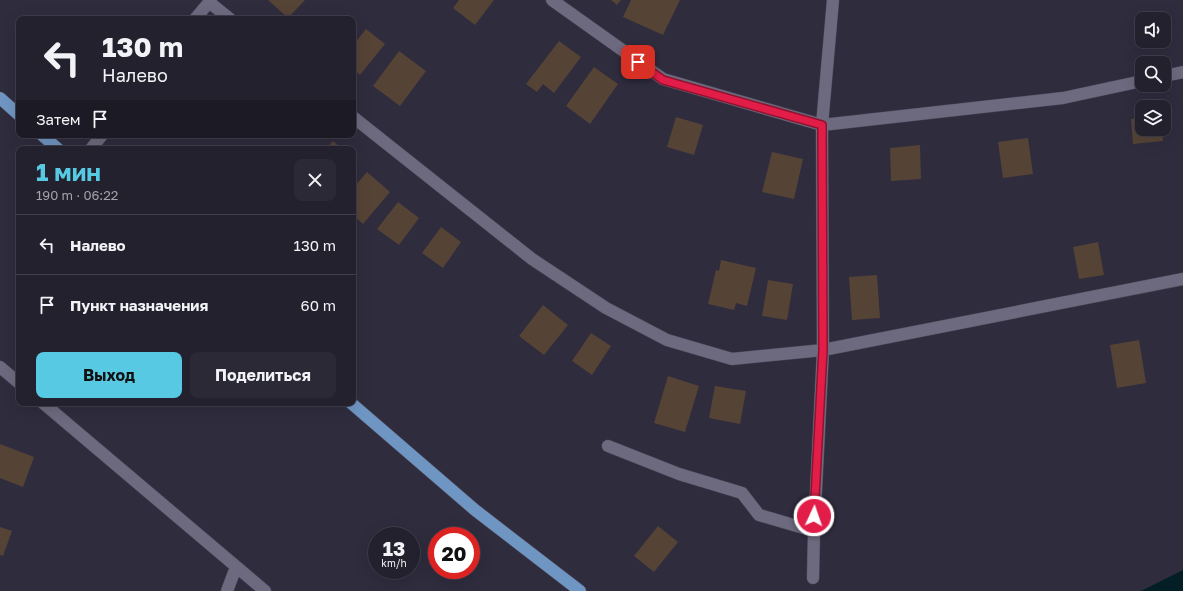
<!DOCTYPE html>
<html lang="ru">
<head>
<meta charset="utf-8">
<style>
  body { margin:0; font-family:"Golos Text",sans-serif; background:#2b2936; color:#f1f3f6; height:100vh; display:flex; flex-direction:column; font-size:15px; white-space:nowrap }
  * { box-sizing:border-box; margin:0 }
  p { font-size:13px; color:#a3a3aa }
  .icon { flex:none; width:22px; height:22px; fill:none; stroke:currentColor; stroke-width:2; stroke-linecap:round; stroke-linejoin:round }
  .map { position:relative; flex:1; overflow:hidden }
  .panel { position:absolute; left:16px; top:146px; width:340px; height:260px; display:flex; flex-direction:column; background:#23212e; border-radius:8px; box-shadow:0 4px 16px #0002,0 0 0 1px #403e4a }
  .panel>* { flex:none }
  .guide { position:absolute; left:16px; top:16px; width:340px; height:122px; border-radius:8px; box-shadow:0 4px 16px #0002,0 0 0 1px #403e4a; background:#23212e; color:#f1f3f6; overflow:hidden }
  .buttons { position:absolute; left:1135px; top:12px; display:grid; gap:8px }
  .buttons a { display:grid; place-items:center; width:36px; height:36px; border-radius:8px; background:#23212e; box-shadow:0 4px 16px #0002,0 0 0 1px #403e4a; font-size:20px }
  .speed { position:absolute; left:368px; top:527px; display:flex; gap:8px; font-size:20px; font-weight:700; text-align:center }
  .speed>* { display:grid; place-content:center; width:52px; height:52px; border-radius:50%; background:#23212e; box-shadow:0 4px 16px #0002,0 0 0 1px #403e4a; line-height:1 }
  .speed small { font-size:10px; font-weight:400 }
  .speed .limit { border:6px solid #d22; background:#fff; color:#111 }
  .pin { position:absolute; display:grid; place-items:center; width:34px; height:34px; color:#fff; margin:-17px; border-radius:8px; box-shadow:0 2px 6px #0006 }
  .me { position:absolute; width:44px; margin:-22px; rotate:3deg; stroke-linejoin:round; filter:drop-shadow(0 0 3px #0008) }
  .turn { display:flex; align-items:center; gap:14px; height:84px; padding:0 20px; font-size:18px }
  .turn .icon { width:52px; height:52px; stroke-width:2.5 }
  .turn b { display:block; font-size:28px; line-height:34px }
  .then { display:flex; align-items:center; height:38px; padding:0 20px; background:#0003; gap:8px; font-size:15px }
  .round { display:grid; place-items:center; flex:none; width:42px; height:42px; border-radius:8px; background:#2b2936 }
  .summary { display:flex; align-items:center; justify-content:space-between; height:68px; padding:0 20px }
  h1 { font-size:24px; font-weight:700; line-height:30px; color:#57c9e2 }
  .primary-button { display:flex; gap:8px; margin-top:auto; padding:8px 20px }
  .primary-button a { flex:1; height:46px; border-radius:8px; background:#57c9e2; color:#111; font-size:16px; font-weight:700; line-height:46px; text-align:center }
  .primary-button a+a { background:#2b2936; color:#f1f3f6 }
  ul { padding:0; list-style:none }
  li { display:flex; align-items:center; gap:12px; height:60px; padding:0 20px; border-top:1px solid #403e4a }
  li div { flex:1 }
  li b { display:block; font-size:15px }
  li em { font-style:normal }
  .map>svg:first-child { display:block }
  .water { fill:#041e25 }
  .building { fill:#554336 }
  .lines { fill:none; stroke-linecap:round; stroke-linejoin:round }
  .minor-casing { stroke:#4a4757; stroke-width:13 }
  .major-casing { stroke:#4a4757; stroke-width:13 }
  .minor { stroke:#6d6a7f; stroke-width:12 }
  .major { stroke:#6f96c3; stroke-width:12 }
  .route-casing { stroke:#92132f; stroke-width:10 }
  .route { stroke:#e11d48; stroke-width:7 }
</style>
</head>
<body>
<div class="map">
<svg width="1183" height="591" viewBox="0 0 1183 591">
  <rect width="100%" height="100%" fill="#2f2c3e"/>
  <path class="water" d="M 1183,570 L 1183,591 L 1141,591 Z"/>
  <path class="building" d="M 268,0 L 305,0 L 288,18 Z
    M 459,0 L 494,0 L 475,25 L 453,8 Z
    M 611,0 L 621,0 L 617,5 Z
    M 631,0 L 680,0 L 663,35 L 623,17 Z
    M 366,29 L 385,44 L 360,75 L 353,69 L 353,45 Z
    M 559,41 L 581,57 L 554,93 L 543,84 L 537,92 L 526,84 Z
    M 399,51 L 426,71 L 400,106 L 373,86 Z
    M 594,67 L 618,84 L 590,124 L 566,106 Z
    M 676,117 L 703,125 L 694,155 L 667,147 Z
    M 1142,118 L 1142,129 L 1162,129 L 1163,141 L 1133,144 L 1131,119 Z
    M 1028,138 L 1033,174 L 1003,178 L 998,142 Z
    M 333,141 L 342,149 L 326,149 Z
    M 920,145 L 921,179 L 891,181 L 890,148 Z
    M 772,152 L 803,159 L 794,199 L 762,192 Z
    M 367,172 L 390,192 L 363,224 L 353,215 L 353,188 Z
    M 398,202 L 419,218 L 399,245 L 377,229 Z
    M 441,227 L 461,242 L 443,268 L 422,253 Z
    M 1098,242 L 1104,275 L 1079,279 L 1073,247 Z
    M 721,260 L 756,268 L 747,306 L 736,303 L 734,310 L 708,304 L 716,270 L 719,271 Z
    M 877,275 L 880,318 L 852,320 L 849,277 Z
    M 768,280 L 793,284 L 787,320 L 762,316 Z
    M 543,305 L 568,325 L 544,355 L 519,336 Z
    M 591,333 L 611,346 L 592,375 L 572,361 Z
    M 1139,340 L 1146,383 L 1117,388 L 1110,345 Z
    M 668,376 L 699,386 L 685,432 L 654,423 Z
    M 715,386 L 746,391 L 740,424 L 709,418 Z
    M 0,444 L 34,457 L 23,487 L 0,478 Z
    M 658,526 L 678,542 L 654,572 L 634,556 Z
    M 0,527 L 12,531 L 3,556 L 0,555 Z"/>
  <g class="lines">
    <g class="minor-casing">
      <path id="minor" d="M 552,0 L 663,79 L 822,125 L 1063,98 L 1142,81
        M 209,2 L 230,19
        M 195,19 L 211,0
        M 1164,76 L 1183,72
        M 353,117 L 532,259 L 606,308 L 667,340 L 732,359 L 823,350 L 1183,279
        M 91,149 L 102,135
        M 0,367 L 19,383
        M 43,403 L 265,591
        M 608,446 L 679,474 L 742,493 L 759,515 L 814,531 L 823,350 L 822,125 L 833,0
        M 813,578 L 814,531
        M 227,591 L 236,567"/>
    </g>
    <g class="major-casing">
      <path id="major" d="M 0,98 L 19,115
        M 42,135 L 58,149
        M 351,403 L 475,510 L 580,591"/>
    </g>
    <use href="#minor" class="minor"/>
    <use href="#major" class="major"/>
  </g>
  <g class="lines">
    <g class="route-casing">
      <path id="route" d="M 638,62 L 663,80 L 822,125 L 823,350 L 814,516"/>
    </g>
    <use href="#route" class="route"/>
  </g>
</svg>
<div class="buttons">
<a><svg class="icon" aria-label="sound" viewBox="0 0 24 24"><path d="M4 9h4l5-4v14l-5-4H4zM17 9q2 3 0 6"/></svg></a>
<a><svg class="icon" aria-label="search" viewBox="0 0 24 24"><circle cx="10" cy="10" r="6"/><path d="M15 15l6 6"/></svg></a>
<a><svg class="icon" aria-label="layers" viewBox="0 0 24 24"><path d="M12 4l9 5-9 5-9-5zM3 14l9 5 9-5"/></svg></a>
</div>
<div class="speed"><div>13<small>km/h</small></div><div class="limit">20</div></div>
<div class="pin" style="left:638px;top:62px;background:#d93025"><svg class="icon" aria-label="arrive" viewBox="0 0 24 24"><path d="M6 21V4h12l-3 4 3 4H6"/></svg></div>
<svg class="me" style="left:814px;top:516px" viewBox="-20 -20 40 40"><circle r="17" fill="#e11d48" stroke="#fff" stroke-width="3"/><path d="M0-11L8 9 0 5-8 9z" fill="#fff"/></svg>
<div class="guide">
<div class="turn"><svg class="icon" aria-label="left" viewBox="0 0 24 24"><path d="M17 20v-9H6M10 6l-5 5 5 5"/></svg><div><b>130 m</b>Налево</div></div>
<div class="then">Затем<svg class="icon" aria-label="arrive" viewBox="0 0 24 24"><path d="M6 21V4h12l-3 4 3 4H6"/></svg></div>
</div>
<section class="panel">
<div class="summary"><div><h1>1 мин</h1><p>190 m · 06:22</p></div><a class="round"><svg class="icon" aria-label="close" viewBox="0 0 24 24"><path d="M6 6l12 12M18 6L6 18"/></svg></a></div>
<ul>
<li><svg class="icon" aria-label="left" viewBox="0 0 24 24"><path d="M17 20v-9H6M10 6l-5 5 5 5"/></svg><div><b>Налево</b></div><em>130 m</em></li>
<li><svg class="icon" aria-label="arrive" viewBox="0 0 24 24"><path d="M6 21V4h12l-3 4 3 4H6"/></svg><div><b>Пункт назначения</b></div><em>60 m</em></li>
</ul>
<div class="primary-button"><a>Выход</a><a>Поделиться</a></div>
</section>
</div>
</body>
</html>
